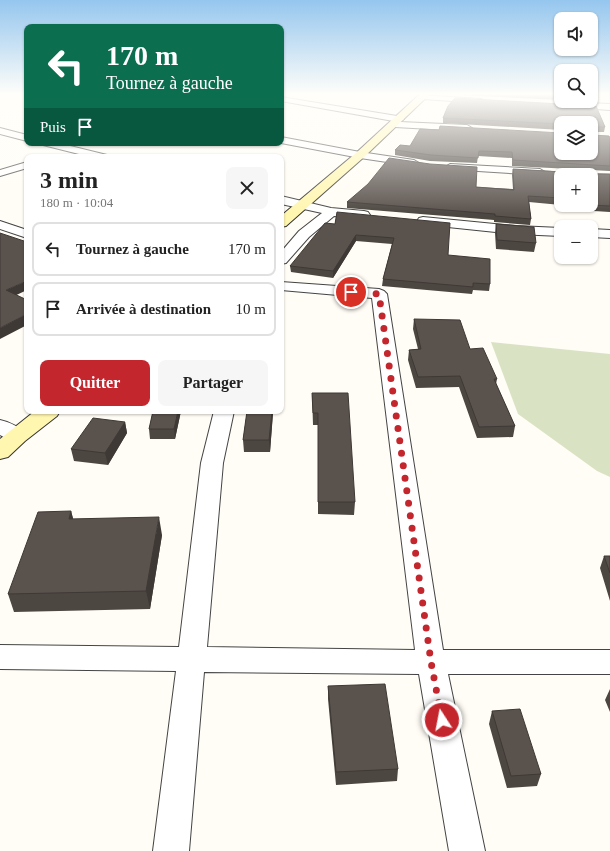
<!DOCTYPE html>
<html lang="fr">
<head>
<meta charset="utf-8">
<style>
  body { margin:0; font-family:Georgia,serif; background:#f6f6f6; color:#222; height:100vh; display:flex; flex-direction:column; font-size:15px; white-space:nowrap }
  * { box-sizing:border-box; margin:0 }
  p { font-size:13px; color:#767676 }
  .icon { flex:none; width:22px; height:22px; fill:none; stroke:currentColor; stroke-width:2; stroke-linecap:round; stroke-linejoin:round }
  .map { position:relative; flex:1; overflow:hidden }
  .details { position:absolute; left:24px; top:154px; width:260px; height:260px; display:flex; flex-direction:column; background:#fff; border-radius:8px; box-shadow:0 1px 3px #0004 }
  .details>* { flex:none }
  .hud { position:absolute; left:24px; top:24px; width:260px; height:122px; border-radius:8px; box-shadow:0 1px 3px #0004; background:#0b6e4f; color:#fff; overflow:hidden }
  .fabs { position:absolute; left:554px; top:12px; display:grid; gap:8px }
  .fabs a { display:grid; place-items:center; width:44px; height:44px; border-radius:8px; background:#fff; box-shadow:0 1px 3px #0004; font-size:20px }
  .pin { position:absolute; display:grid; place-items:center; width:34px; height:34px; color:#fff; margin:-17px; border:2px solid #fff; border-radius:50%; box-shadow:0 1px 4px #0007 }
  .me { position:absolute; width:44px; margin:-22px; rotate:349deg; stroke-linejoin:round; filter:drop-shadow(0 0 3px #0008) }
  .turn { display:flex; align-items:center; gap:14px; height:84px; padding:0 16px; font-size:18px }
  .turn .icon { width:52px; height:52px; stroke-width:2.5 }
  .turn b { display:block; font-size:28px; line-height:34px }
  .then { display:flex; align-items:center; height:38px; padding:0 16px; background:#0003; gap:8px; font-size:15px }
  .round { display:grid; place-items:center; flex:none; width:42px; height:42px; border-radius:8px; background:#f6f6f6 }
  .overview { display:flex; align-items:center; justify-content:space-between; height:68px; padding:0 16px }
  h1 { font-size:24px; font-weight:600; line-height:30px }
  .primary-button { display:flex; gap:8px; margin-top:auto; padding:8px 16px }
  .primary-button a { flex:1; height:46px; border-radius:8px; background:#c4262e; color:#fff; font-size:16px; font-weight:600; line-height:46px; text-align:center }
  .primary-button a+a { background:#f6f6f6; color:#222 }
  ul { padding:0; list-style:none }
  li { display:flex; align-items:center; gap:12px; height:54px; margin:0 8px 6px; padding:0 8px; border:2px solid #e0e0e0; border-radius:8px }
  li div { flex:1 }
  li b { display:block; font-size:15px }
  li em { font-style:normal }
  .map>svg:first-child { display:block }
  .cemetery { fill:#d9e3c4 }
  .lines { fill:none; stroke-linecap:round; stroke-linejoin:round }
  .minor-casing { stroke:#444; stroke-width:2 }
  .secondary-casing { stroke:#333; stroke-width:2 }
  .minor { fill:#fff; fill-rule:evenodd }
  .secondary { fill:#fff6b0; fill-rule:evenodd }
  .wall { fill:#4d4742 }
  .shaded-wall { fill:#3f3936 }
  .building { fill:#5a524d; stroke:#3f3936 }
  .route { stroke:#c4262e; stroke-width:7; stroke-dasharray:0 12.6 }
</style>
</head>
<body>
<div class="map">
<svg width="610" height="851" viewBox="0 0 610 851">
  <rect width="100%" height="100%" fill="#fffdf5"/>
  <path class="cemetery" d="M 491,342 L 610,354 L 610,477 L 597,471 L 518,414 Z"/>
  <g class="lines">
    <g class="minor-casing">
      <path id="minor" d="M 420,95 L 481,99 L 485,101 L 481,103 L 423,99 L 419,97 Z
        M 281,97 L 403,117 L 404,119 L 400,122 L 467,125 L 472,128 L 467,131 L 395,127 L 392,126 L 390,124 L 392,122 L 399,122 L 281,101 Z
        M 569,102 L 610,104 L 610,110 L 566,107 L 565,105 L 566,103 Z
        M 0,128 L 27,135 L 27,141 L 0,134 Z
        M 281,137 L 360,152 L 414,160 L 419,163 L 414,166 L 360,158 L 281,143 Z
        M 41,143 L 58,143 L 107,155 L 108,157 L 91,157 L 43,145 Z
        M 27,162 L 27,168 L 0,176 L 0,170 Z
        M 450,164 L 540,169 L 545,172 L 540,175 L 446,169 L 445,167 Z
        M 281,196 L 331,208 L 364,211 L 368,212 L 370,215 L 368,218 L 364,219 L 334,216 L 309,237 L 286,263 L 281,264 L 281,252 L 299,231 L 322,213 L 281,204 Z
        M 423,217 L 516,226 L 561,228 L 561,236 L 516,234 L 419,224 L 417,221 L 419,218 Z
        M 0,221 L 27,230 L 27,238 L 0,229 Z
        M 591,229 L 610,230 L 610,238 L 591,237 Z
        M 281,282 L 379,289 L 384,291 L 387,294 L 443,650 L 610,650 L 610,674 L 448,674 L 485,851 L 449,851 L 419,674 L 204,672 L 189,851 L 153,851 L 176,671 L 0,669 L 0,645 L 179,647 L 201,463 L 214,411 L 234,411 L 223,463 L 207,647 L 415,650 L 372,298 L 281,290 Z
        M 0,420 C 10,422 22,428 27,436 L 24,440 C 14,443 9,440 0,435 Z"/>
    </g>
    <g class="secondary-casing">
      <path id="secondary" d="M 420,94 L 430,94 L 364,157 L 286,226 L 281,227 L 281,216 L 356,153 Z
        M 35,411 L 60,411 L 57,416 L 25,441 L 8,457 L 0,459 L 0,439 Z"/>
    </g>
    <use href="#minor" class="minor"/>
    <use href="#secondary" class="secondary"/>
  </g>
  <path class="wall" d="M 460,94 L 561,94 L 561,100 L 460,95 Z
    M 591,95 L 592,98 L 592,102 L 578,101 L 591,101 Z
    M 455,98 L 596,106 L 605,127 L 604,132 L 591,132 L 591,123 L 561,123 L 561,130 L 443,123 L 443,118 L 448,106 Z
    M 592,135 L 610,138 L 610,171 L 512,166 L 512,158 L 478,156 L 477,163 L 430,161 L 395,155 L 395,150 L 410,146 Z
    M 513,169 L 610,174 L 610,212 L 578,210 L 577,206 L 567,205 L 591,205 L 591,175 L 561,175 L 561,205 L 529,202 L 531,219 L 530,225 L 494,222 L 494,220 L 347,208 L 347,202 L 476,187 L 513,189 L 512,175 Z
    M 337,212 L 448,255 L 490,284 L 489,291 L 473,290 L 472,294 L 382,286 L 383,279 L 392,244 L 356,241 L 333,278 L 291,272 L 290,266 L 335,224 Z
    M 496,224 L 536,243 L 534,252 L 496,249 L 495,233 Z
    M 414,319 L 470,349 L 497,379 L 496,384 L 515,426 L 513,437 L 477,438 L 459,387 L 416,388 L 408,360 L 409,350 L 418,349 L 413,329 Z
    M 312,393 L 355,502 L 354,515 L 318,514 L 318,425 L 313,425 Z
    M 153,411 L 181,411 L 175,439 L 150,439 L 149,429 Z
    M 247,411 L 273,411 L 270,452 L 244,452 L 243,440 Z
    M 125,422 L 127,433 L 108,465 L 74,461 L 71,449 Z
    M 71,511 L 73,519 L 162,535 L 150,609 L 14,612 L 8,594 Z
    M 604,556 L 610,556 L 610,601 L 600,568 Z
    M 328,686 L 398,769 L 397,781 L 336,785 L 328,699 Z
    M 610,689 L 610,712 L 605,700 Z
    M 492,711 L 541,774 L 537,786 L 507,788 L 489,724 Z"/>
  <path class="shaded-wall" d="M 356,235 L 356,241 L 333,278 L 333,271 Z
    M 27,281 L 27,290 L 8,299 L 6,290 Z
    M 27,314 L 27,325 L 0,339 L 0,328 Z
    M 178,411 L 181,411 L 175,439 L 174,429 Z
    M 272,411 L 273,411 L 273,414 L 270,452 L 269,440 Z
    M 125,422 L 127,433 L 108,465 L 105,453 Z
    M 71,511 L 76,529 L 69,519 Z
    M 159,517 L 162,535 L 150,609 L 146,591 Z"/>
  <path class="building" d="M 509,94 L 561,94 L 561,97 Z
    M 455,98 L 596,106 L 605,127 L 591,127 L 591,129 L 591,123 L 561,123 L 561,124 L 443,118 L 448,106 Z
    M 440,126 L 561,133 L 561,153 L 591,153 L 591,134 L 592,135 L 609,136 L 610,138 L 610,166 L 513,160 L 512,152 L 479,151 L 478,158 L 431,155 L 395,150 L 400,145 L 410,146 L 420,129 L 439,130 Z
    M 389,158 L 430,164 L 477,167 L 476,187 L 514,190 L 513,169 L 562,172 L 591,171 L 592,174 L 610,174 L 610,206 L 591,205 L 591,175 L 561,175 L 561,198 L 528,196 L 531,219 L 495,216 L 495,214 L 347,202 L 368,184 Z
    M 337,212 L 450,223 L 448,255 L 490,259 L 490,284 L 473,283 L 473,287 L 383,279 L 394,238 L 356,235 L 333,271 L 290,266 L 325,223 L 335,224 Z
    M 496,224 L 534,227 L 536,243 L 497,240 Z
    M 0,233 L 27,242 L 27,281 L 6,290 L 27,300 L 27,314 L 0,328 Z
    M 414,319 L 460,320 L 470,349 L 483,348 L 497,379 L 494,379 L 515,426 L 479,427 L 460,376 L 418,377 L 409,350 L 421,349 Z
    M 312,393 L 348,393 L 355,502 L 318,502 L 318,413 L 313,413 Z
    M 153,411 L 178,411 L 174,429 L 149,429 Z
    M 247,411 L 272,411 L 269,440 L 243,440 Z
    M 93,418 L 125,422 L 105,453 L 71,449 Z
    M 71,511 L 69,519 L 159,517 L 146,591 L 8,594 L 38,512 Z
    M 604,556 L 610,556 L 610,573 Z
    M 385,684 L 398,769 L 336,772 L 328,686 Z
    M 520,709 L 541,774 L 511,776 L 492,711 Z"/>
  <linearGradient id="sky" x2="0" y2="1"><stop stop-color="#95c6ee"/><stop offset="0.44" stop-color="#fffefa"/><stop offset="1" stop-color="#fffefa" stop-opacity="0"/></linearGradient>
  <rect width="610" height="214" fill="url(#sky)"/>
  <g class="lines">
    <path class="route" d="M 351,292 L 379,294 L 431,662 L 442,720"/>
  </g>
</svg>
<div class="fabs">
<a><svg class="icon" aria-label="sound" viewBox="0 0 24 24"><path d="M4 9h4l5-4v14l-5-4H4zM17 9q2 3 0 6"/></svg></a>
<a><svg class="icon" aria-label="search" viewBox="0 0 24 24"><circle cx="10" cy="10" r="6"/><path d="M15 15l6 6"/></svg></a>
<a><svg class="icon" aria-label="layers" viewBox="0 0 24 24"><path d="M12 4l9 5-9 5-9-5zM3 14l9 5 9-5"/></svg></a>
<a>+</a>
<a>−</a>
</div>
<div class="pin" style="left:351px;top:292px;background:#d93025"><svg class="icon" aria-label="arrive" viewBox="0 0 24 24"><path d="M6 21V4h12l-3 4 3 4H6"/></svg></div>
<svg class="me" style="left:442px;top:720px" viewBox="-20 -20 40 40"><circle r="17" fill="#c4262e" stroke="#fff" stroke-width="3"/><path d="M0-11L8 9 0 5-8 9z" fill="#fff"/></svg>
<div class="hud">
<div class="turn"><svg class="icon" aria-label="left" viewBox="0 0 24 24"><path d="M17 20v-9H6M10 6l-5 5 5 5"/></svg><div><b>170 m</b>Tournez à gauche</div></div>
<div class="then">Puis<svg class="icon" aria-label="arrive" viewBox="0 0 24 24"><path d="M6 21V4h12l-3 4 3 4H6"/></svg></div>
</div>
<section class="details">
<div class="overview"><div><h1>3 min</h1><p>180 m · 10:04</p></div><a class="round"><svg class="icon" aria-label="close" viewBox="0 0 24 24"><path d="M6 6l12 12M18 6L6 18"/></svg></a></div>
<ul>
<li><svg class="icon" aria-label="left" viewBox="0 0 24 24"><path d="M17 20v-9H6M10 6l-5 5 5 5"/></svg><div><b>Tournez à gauche</b></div><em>170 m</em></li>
<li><svg class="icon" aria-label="arrive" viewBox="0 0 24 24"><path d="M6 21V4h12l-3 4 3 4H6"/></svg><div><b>Arrivée à destination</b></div><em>10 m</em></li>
</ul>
<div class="primary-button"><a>Quitter</a><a>Partager</a></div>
</section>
</div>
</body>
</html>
